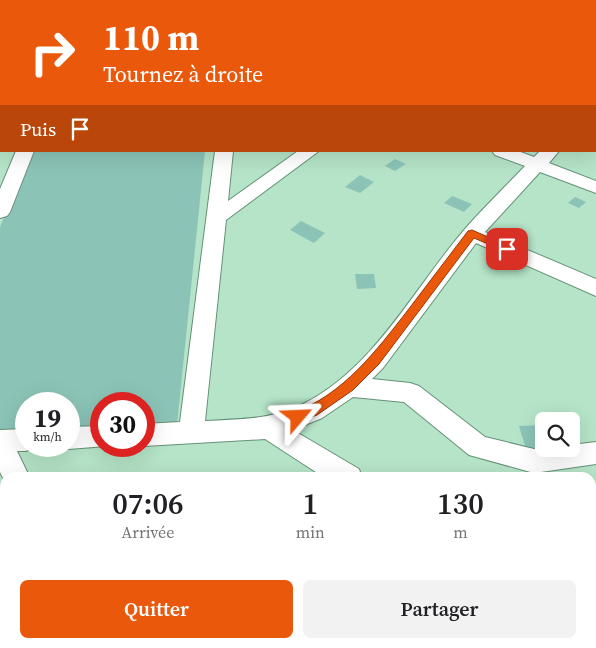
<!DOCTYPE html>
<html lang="fr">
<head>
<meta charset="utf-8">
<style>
  body { margin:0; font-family:"Source Serif 4",serif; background:#f2f2f2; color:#202124; height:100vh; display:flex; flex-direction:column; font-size:19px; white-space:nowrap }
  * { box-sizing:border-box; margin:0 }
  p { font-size:16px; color:#757577 }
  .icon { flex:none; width:28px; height:28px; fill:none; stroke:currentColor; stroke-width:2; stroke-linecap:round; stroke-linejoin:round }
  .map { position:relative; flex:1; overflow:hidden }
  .drawer { position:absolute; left:0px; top:472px; width:596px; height:176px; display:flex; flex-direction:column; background:#fff; border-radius:15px 15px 0 0; box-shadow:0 5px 20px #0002 }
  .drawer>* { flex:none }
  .top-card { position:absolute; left:0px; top:0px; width:596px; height:152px; box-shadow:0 5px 20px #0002; background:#ea580c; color:#fff; overflow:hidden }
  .buttons { position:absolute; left:535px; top:412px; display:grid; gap:10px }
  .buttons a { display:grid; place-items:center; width:45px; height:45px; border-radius:8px; background:#fff; box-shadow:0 5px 20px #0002; font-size:25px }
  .speed { position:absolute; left:15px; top:392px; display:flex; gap:10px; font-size:25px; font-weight:700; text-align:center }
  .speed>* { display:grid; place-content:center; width:65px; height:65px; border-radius:50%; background:#fff; box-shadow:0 5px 20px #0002; line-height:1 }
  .speed small { font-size:12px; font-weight:400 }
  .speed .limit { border:8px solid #d22; background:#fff; color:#111 }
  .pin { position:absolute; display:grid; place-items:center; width:42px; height:42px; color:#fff; margin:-21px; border-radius:10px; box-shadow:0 2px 8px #0006 }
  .me { position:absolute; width:55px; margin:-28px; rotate:64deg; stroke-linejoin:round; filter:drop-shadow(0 0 4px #0008) }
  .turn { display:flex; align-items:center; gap:18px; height:105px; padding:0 20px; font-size:22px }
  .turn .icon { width:65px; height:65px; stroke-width:2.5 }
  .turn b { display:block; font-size:35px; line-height:42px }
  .then { display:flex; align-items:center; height:48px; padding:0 20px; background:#0003; gap:10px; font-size:19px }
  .eta { display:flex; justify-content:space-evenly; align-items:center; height:85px; text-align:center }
  .eta b { font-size:30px; font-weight:600; line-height:35px }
  .button { display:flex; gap:10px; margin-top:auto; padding:10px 20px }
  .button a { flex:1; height:58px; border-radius:8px; background:#ea580c; color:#fff; font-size:20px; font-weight:600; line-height:58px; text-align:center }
  .button a+a { background:#f2f2f2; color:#202124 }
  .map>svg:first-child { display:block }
  .built { fill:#a4daba }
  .building { fill:#8bc4b7 }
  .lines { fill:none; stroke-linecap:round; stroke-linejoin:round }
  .minor-casing { stroke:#659178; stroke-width:2 }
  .minor { fill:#fff; fill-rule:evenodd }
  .route { fill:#ea580c; stroke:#983908 }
</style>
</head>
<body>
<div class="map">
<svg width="596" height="648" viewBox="0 0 596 648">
  <rect width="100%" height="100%" fill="#b5e4c8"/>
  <path class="built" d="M 0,0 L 151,0 L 1,1 L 0,31 Z"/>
  <path class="building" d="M 32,151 L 205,151 L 177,425 L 144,426 L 144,404 L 101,404 L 101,428 L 69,429 L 69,404 L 26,404 L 26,431 L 0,432 L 0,227 Z
    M 395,159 L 406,164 L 395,171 L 385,166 Z
    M 360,175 L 374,182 L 360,193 L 345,187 Z
    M 452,196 L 472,204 L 464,212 L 444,203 Z
    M 575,197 L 586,202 L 579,208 L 568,203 Z
    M 301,221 L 325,233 L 314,243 L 290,230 Z
    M 355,274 L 374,274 L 376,288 L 357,289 Z
    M 544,425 L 544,448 L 526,449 L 519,426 Z"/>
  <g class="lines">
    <g class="minor-casing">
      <path id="minor" d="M 348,0 L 364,0 L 364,1 L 348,1 Z
        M 0,33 L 1,33 L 1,41 L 0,41 Z
        M 595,69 L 596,70 L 596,80 L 595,79 Z
        M 595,97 L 596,97 L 595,108 Z
        M 16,151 L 34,151 L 10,212 L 7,216 L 0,218 L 0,189 Z
        M 215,151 L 233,151 L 228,201 L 298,151 L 319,151 L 226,220 L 205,421 C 239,419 274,420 305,403 C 376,366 414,288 465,229 C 484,207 505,187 525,166 L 495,155 L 492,151 L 518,151 L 534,157 L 540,151 L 559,151 L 549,163 L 596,181 L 596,193 L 540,172 L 485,232 L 596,279 L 596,296 L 476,243 L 383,368 L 372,379 L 410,383 L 419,386 L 485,437 L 534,449 L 571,449 L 571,445 L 596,442 L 596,464 L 534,473 L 469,455 L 404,402 L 353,397 L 322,418 L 293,430 L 359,469 L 362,478 L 325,478 L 265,439 L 144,446 L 144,424 L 180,422 Z
        M 101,426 L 101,446 L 106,446 L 69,449 L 61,446 L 69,446 L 69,427 Z
        M 26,429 L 26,446 L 36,446 L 26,451 L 17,451 L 30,478 L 5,478 L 5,482 L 0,472 L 0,430 Z
        M 591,610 L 596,612 L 596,645 L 591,643 Z
        M 87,644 L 119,644 L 121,648 L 89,648 Z
        M 324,644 L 357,644 L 355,648 L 322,648 Z"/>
    </g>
    <use href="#minor" class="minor"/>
  </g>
  <path class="route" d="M 472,230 L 511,247 L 512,249 L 511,251 L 504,251 L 474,238 L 379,364 L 353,390 L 317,415 L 298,422 L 293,421 L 292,417 L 293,413 C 344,394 376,351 408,310 C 428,284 448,257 468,231 Z"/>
</svg>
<div class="buttons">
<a><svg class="icon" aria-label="search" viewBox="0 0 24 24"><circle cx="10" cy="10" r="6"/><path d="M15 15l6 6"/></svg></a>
</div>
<div class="speed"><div>19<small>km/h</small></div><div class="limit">30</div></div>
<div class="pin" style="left:507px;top:249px;background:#d93025"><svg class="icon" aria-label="arrive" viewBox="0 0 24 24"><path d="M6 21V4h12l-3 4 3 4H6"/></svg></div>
<svg class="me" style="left:298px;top:417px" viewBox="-20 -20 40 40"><path d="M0-17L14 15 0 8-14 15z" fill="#ea580c" stroke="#fff" stroke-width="4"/></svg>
<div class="top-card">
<div class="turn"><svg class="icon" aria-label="right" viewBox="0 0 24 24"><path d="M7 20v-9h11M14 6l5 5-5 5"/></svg><div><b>110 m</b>Tournez à droite</div></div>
<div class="then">Puis<svg class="icon" aria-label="arrive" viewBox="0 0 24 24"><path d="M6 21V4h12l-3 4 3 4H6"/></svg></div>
</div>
<section class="drawer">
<div class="eta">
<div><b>07:06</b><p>Arrivée</p></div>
<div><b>1</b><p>min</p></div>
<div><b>130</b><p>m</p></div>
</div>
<div class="button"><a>Quitter</a><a>Partager</a></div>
</section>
</div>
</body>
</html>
